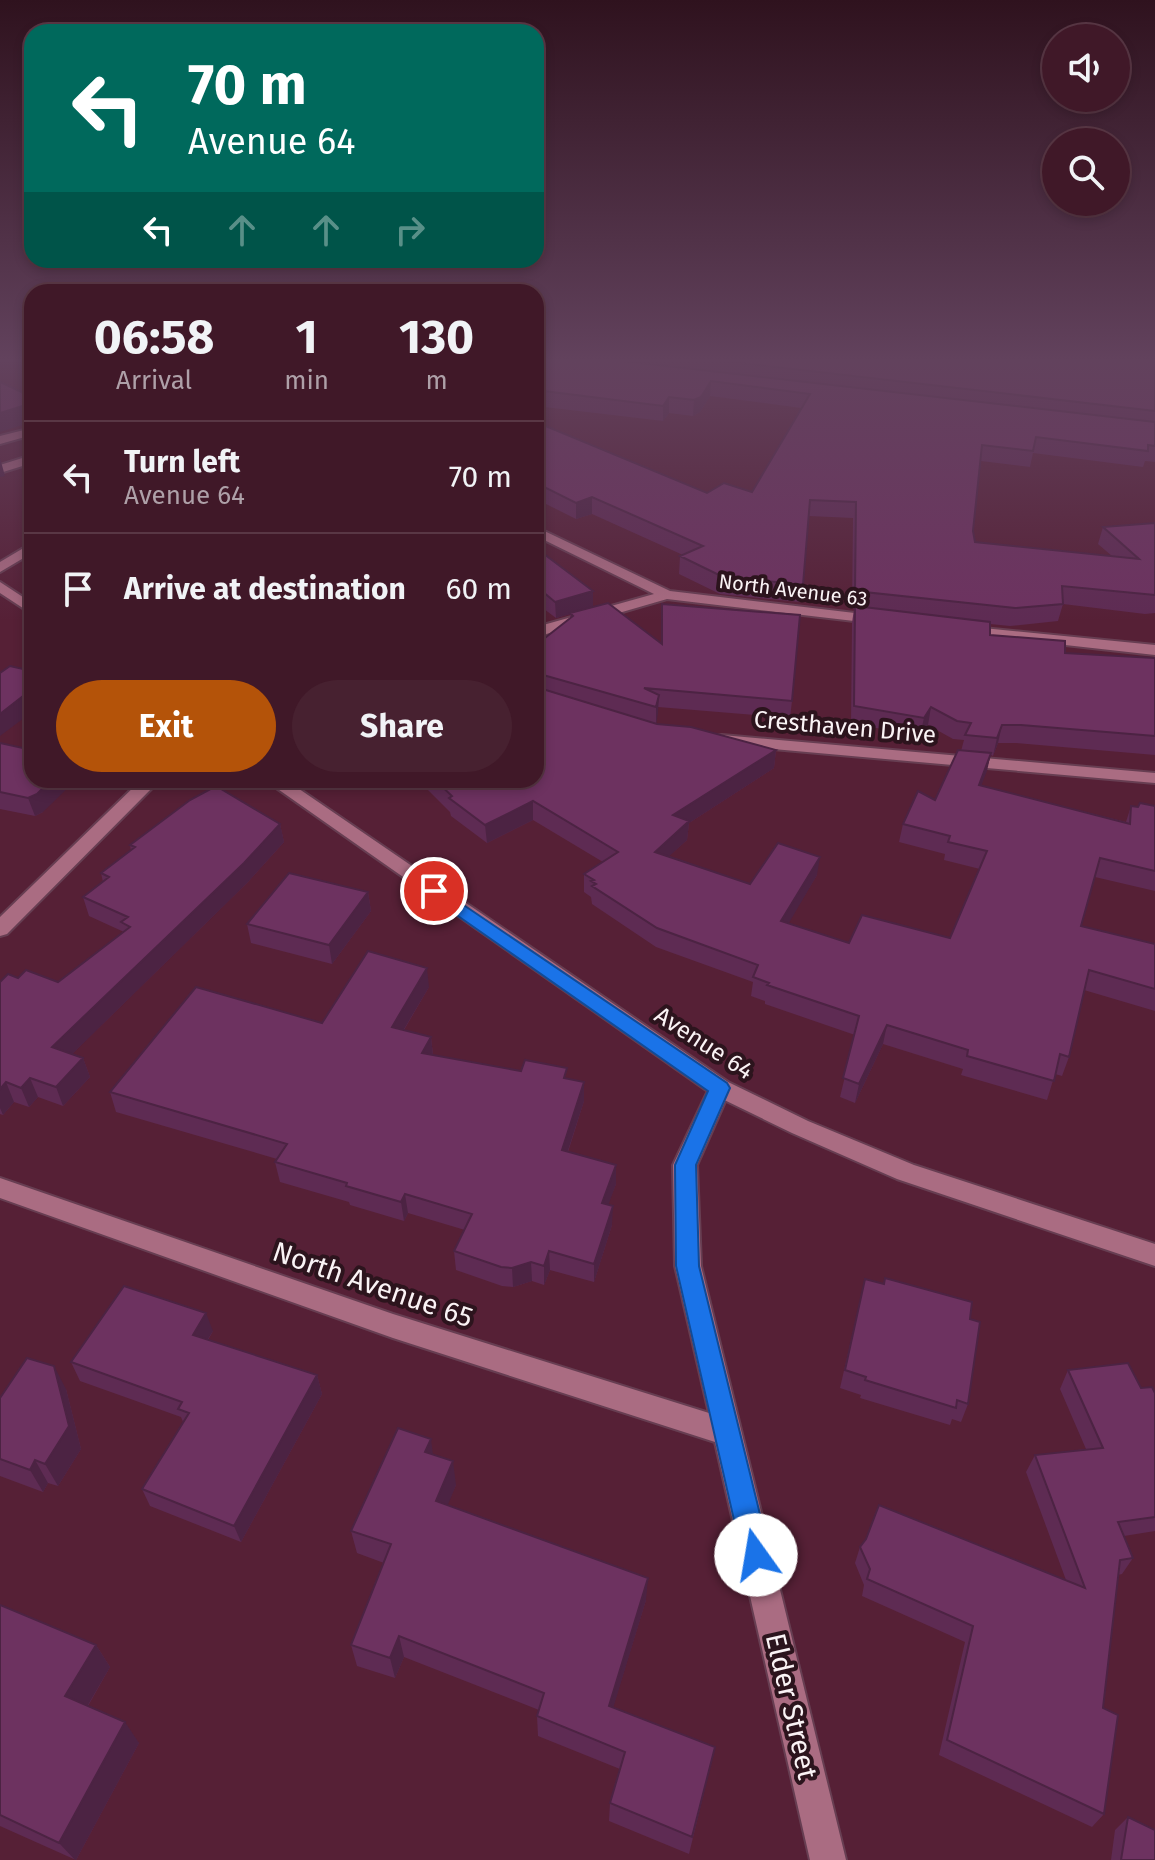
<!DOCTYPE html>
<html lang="en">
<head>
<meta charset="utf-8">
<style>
  body { margin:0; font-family:"Fira Sans",sans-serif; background:#472130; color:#f1f3f6; height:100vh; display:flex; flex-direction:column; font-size:30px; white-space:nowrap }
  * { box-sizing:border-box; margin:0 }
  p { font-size:26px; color:#aea0a8 }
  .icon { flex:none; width:44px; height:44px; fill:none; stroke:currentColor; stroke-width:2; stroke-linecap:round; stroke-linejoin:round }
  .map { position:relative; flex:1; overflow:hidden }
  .drawer { position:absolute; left:24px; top:284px; width:520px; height:504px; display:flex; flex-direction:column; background:#401828; border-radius:24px; box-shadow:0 4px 12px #0003,0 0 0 2px #593745 }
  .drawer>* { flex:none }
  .banner { position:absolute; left:24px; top:24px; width:520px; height:244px; border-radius:24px; box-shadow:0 4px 12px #0003,0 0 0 2px #593745; background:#00695c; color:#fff; overflow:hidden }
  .fabs { position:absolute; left:1042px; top:24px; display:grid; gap:16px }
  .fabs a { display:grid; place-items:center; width:88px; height:88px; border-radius:50%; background:#401828; box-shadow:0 4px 12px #0003,0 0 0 2px #593745; font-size:40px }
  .pin { position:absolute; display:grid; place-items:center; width:68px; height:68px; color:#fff; margin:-34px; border:4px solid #fff; border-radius:50%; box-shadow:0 2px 8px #0007 }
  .me { position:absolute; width:88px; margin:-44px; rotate:347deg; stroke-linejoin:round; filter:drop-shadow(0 0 6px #0008) }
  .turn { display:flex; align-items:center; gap:28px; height:168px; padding:0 32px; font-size:36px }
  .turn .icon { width:104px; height:104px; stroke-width:2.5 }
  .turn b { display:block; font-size:56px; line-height:68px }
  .lanes { display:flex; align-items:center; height:76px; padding:0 32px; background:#0003; justify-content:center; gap:40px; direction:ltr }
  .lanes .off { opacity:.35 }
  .eta { display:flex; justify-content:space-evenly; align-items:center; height:136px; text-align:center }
  .eta b { font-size:48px; font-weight:700; line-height:56px }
  .cta { display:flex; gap:16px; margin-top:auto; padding:16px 32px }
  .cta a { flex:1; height:92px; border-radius:48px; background:#b45309; color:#fff; font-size:32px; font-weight:700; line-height:92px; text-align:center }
  .cta a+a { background:#472130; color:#f1f3f6 }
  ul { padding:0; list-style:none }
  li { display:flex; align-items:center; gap:24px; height:112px; padding:0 32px; border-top:2px solid #593745 }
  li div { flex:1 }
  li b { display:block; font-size:30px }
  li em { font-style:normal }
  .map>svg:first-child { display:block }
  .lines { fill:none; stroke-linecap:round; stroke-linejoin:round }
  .lane-casing { stroke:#673e52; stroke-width:4 }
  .street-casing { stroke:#673e52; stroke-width:4 }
  .secondary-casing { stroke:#673e52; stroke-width:4 }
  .lane { fill:#aa6c82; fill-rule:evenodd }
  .street { fill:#aa6c82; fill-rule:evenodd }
  .secondary { fill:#aa6c82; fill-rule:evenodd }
  .wall { fill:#5e2b53 }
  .shaded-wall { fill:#4c2343 }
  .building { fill:#6d3260; stroke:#4c2343; stroke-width:2 }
  .route { fill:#1a73e8; stroke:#114b97; stroke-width:2 }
  .labels { text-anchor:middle; stroke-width:8; stroke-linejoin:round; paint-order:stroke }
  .far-street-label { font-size:20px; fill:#faf3f5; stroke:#2c141d }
  .street-label { font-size:24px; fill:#faf3f5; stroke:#2c141d }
  .near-street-label { font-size:28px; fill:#faf3f5; stroke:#2c141d }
</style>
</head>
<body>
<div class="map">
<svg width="1155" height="1860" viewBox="0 0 1155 1860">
  <rect width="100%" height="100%" fill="#562036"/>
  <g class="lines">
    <g class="lane-casing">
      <path id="lane" d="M 32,428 L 32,435 L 0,444 L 0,436 Z
        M 32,455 L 32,463 L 0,473 L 0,465 Z"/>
    </g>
    <g class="street-casing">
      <path id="street" d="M 536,527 L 670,591 L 880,616 L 887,620 L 880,624 L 667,599 L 536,637 L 536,627 L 654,594 L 536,536 Z
        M 963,626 L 1155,645 L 1155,655 L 958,633 L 956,630 Z
        M 722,735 L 1155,773 L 1155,783 L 716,744 L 714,740 L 716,736 Z
        M 141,780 L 160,780 L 7,934 L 0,936 L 0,917 Z
        M 720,1079 L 728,1082 L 731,1088 L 697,1165 L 701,1266 L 846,1860 L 810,1860 L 715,1442 L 393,1338 L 0,1198 L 0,1178 L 393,1314 L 709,1413 L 675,1266 L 673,1165 L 712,1082 Z"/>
    </g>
    <g class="secondary-casing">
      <path id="secondary" d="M 32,543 L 32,553 L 0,572 L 0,562 Z
        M 0,582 L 32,603 L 32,614 L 0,593 Z
        M 265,780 L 286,780 L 728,1082 L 808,1121 L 914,1165 L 1155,1244 L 1155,1266 L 897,1179 L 792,1133 L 712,1094 Z"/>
    </g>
    <use href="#lane" class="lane"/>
    <use href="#street" class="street"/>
    <use href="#secondary" class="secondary"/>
  </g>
  <path class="wall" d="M 536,361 L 1155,361 L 1155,462 L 1145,461 L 1143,467 L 1033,453 L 1030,467 L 981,461 L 973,531 L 975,542 L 1112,556 L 1098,544 L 1103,527 L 1155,523 L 1155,613 L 1145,614 L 1063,604 L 1058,621 L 1010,626 L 990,624 L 990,635 L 1065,653 L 1155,658 L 1155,755 L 1016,743 L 998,743 L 993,756 L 991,755 L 981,786 L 1126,822 L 1131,806 L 1138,807 L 1155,806 L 1155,891 L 1095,877 L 1081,926 L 1155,944 L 1155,1011 L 1084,990 L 1069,1057 L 1062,1076 L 1055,1074 L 1047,1100 L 961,1075 L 963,1069 L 883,1044 L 855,1103 L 840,1097 L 855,1035 L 765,1004 L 765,1001 L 751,996 L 753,982 L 656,947 L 592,904 L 591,897 L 584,892 L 584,874 L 603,862 L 533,820 L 487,843 L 451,816 L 450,812 L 418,780 L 536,780 L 536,645 L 570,618 L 570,614 L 556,618 L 536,603 L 536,548 L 593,607 L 661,643 L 662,604 L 792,701 L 790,718 L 658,707 L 656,724 L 776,750 L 774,768 L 689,823 L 687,840 L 669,856 L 750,884 L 817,875 L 788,923 L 849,943 L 950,938 L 980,869 L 944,860 L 945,854 L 899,842 L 903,824 L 935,800 L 961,751 L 964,740 L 953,739 L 928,725 L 920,735 L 851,724 L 852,623 L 854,609 L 852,608 L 853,518 L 809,516 L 800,602 L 720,594 L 679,574 L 680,556 L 683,555 L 592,514 L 576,519 L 536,499 L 536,422 L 707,493 L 752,492 L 801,408 L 710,396 L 700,412 L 693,416 L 669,413 L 663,421 L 536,406 Z
    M 0,743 L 43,812 L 35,816 L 0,809 Z
    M 280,824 L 284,842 L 248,882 L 72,1054 L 83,1058 L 90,1077 L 63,1106 L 38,1097 L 29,1107 L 14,1102 L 3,1115 L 0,1114 L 0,982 L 18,978 L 58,982 L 124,932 L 89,916 L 83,897 L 103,882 L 101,873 L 131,851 L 130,845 Z
    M 368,892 L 371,911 L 332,964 L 251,943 L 247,924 Z
    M 429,987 L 404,1030 L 431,1037 L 433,1055 L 521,1071 L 567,1078 L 584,1101 L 568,1152 L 616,1165 L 616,1184 L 608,1204 L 612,1225 L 594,1282 L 550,1270 L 544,1285 L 532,1281 L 513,1287 L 502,1286 L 456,1270 L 454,1251 L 465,1230 L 408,1213 L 404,1221 L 350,1205 L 349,1202 L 280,1182 L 275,1162 L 277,1159 L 116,1112 L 110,1092 Z
    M 865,1279 L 970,1319 L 968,1404 L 961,1422 L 952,1419 L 950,1425 L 860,1398 L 861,1395 L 840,1388 Z
    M 213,1331 L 208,1340 L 317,1375 L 322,1394 L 241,1542 L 150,1506 L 142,1489 L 183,1422 L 181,1417 L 80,1381 L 71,1362 Z
    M 1068,1370 L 1155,1393 L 1155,1531 L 1124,1536 L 1133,1558 L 1122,1574 L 1118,1575 L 1103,1708 L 1104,1814 L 1092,1827 L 939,1755 L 965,1642 L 862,1596 L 864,1585 L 855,1563 L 860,1547 L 1066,1580 L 1026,1472 L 1035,1455 L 1086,1449 L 1060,1389 Z
    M 66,1389 L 81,1449 L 58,1486 L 48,1483 L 43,1492 L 0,1476 L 0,1398 Z
    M 433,1455 L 456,1485 L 447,1505 L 646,1600 L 613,1707 L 715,1747 L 689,1854 L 609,1821 L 610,1803 L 620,1769 L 538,1736 L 537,1716 L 539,1710 L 404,1657 L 395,1678 L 357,1666 L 351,1645 L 384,1563 L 357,1553 L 351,1531 Z
    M 0,1605 L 96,1645 L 110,1667 L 88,1706 L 139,1743 L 76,1860 L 0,1826 Z
    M 1128,1817 L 1155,1860 L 1111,1860 L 1115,1830 Z"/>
  <path class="shaded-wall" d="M 711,381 L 710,396 L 700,412 L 693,416 L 694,400 Z
    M 669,397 L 669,413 L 663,421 L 663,406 Z
    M 32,403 L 32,422 L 0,432 L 0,413 Z
    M 0,458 L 5,476 L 0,477 Z
    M 592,497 L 592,514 L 576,519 L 576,503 Z
    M 593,591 L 593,608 L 556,618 L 555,602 Z
    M 32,689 L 32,712 L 0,736 L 0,714 Z
    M 659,695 L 658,713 L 656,725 L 656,707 Z
    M 931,707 L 928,725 L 920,735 L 924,718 Z
    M 1002,725 L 998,743 L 993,756 L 997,738 Z
    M 776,750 L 774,768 L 689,823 L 687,840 L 654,870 L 655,852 L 673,815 Z
    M 991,753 L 987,771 L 974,804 L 979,785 Z
    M 51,780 L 76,780 L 43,812 L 35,816 L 28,798 Z
    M 533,801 L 533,820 L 487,843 L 485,825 Z
    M 280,824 L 284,842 L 248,882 L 59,1067 L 52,1047 Z
    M 820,857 L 817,875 L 779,940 L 781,921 Z
    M 368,892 L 371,911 L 332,964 L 329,945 Z
    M 427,968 L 429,987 L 394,1046 L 392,1027 Z
    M 887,1025 L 883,1044 L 855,1103 L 859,1084 Z
    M 431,1037 L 433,1056 L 422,1053 Z
    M 83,1058 L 90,1077 L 63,1106 L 56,1087 Z
    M 30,1078 L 38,1097 L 29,1107 L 21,1088 Z
    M 6,1082 L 14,1102 L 3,1115 L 0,1108 L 0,1089 Z
    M 584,1082 L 584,1101 L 562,1169 L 562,1150 Z
    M 616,1165 L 616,1184 L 602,1222 L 602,1203 Z
    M 405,1194 L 408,1213 L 404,1221 L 401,1202 Z
    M 613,1206 L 612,1225 L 594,1282 L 594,1264 Z
    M 549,1251 L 550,1270 L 544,1285 L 544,1266 Z
    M 531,1262 L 532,1281 L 513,1287 L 512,1268 Z
    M 206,1313 L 213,1331 L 199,1353 L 193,1335 Z
    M 54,1366 L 66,1389 L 81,1449 L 58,1486 L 45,1464 Z
    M 317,1375 L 322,1394 L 241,1542 L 234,1526 Z
    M 431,1439 L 434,1463 L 425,1452 Z
    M 35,1460 L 48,1483 L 43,1492 L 30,1470 Z
    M 453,1461 L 456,1485 L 440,1524 L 436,1501 Z
    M 648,1578 L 646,1600 L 608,1725 L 609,1706 Z
    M 399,1636 L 404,1657 L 395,1678 L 390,1658 Z
    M 96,1645 L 110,1667 L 81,1717 L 65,1696 Z
    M 125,1722 L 139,1743 L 76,1860 L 75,1860 L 59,1843 Z"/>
  <path class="building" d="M 536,361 L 623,361 L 1155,422 L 1155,446 L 1148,445 L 1148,451 L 1036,437 L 1033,451 L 982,445 L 973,531 L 975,542 L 1139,559 L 1103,527 L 1155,523 L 1155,595 L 1062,586 L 1063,604 L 1015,608 L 855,591 L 856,502 L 810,500 L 803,585 L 721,576 L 680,556 L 703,546 L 592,497 L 576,503 L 536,483 L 536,422 L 707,493 L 724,483 L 752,492 L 810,394 L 711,381 L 701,397 L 694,400 L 669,397 L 663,406 L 536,390 Z
    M 724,361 L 1155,361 L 1155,411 Z
    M 0,382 L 32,397 L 32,403 L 0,413 Z
    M 536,548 L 593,591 L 555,602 L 536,586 Z
    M 608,603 L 662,644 L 662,604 L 800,615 L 792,701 L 644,688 L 659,695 L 656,707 L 536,673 L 536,645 L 573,616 L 570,613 Z
    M 855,606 L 990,622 L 990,635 L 1065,641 L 1065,653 L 1155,658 L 1155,736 L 1021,725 L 1002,725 L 997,738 L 965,735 L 971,723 L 957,721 L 931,707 L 924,718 L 854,706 Z
    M 10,666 L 32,671 L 32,689 L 0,714 L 0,673 Z
    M 536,687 L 657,724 L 691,727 L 776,750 L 673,815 L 689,821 L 655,852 L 750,884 L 778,843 L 820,857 L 781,921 L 849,943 L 862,915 L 950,938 L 987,851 L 948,842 L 950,836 L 903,824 L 918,791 L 935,800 L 958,750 L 991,753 L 979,785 L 1130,824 L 1131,806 L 1138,807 L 1140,803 L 1155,806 L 1155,871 L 1100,858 L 1081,926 L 1155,944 L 1155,989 L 1089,970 L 1069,1057 L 1060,1054 L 1054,1081 L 967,1056 L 968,1050 L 887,1025 L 859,1084 L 843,1078 L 859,1016 L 767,985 L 769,983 L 753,977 L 758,965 L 657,928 L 592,886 L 596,884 L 591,881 L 594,880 L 584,874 L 618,852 L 533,801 L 485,825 L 449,798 L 452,796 L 435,780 L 536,780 Z
    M 0,743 L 32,750 L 32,780 L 51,780 L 37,794 L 28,798 L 0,792 Z
    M 216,786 L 280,824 L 244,863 L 52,1047 L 83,1058 L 56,1087 L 30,1078 L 21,1088 L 6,1082 L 0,1089 L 0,982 L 8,974 L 18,978 L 26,970 L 58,982 L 130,927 L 121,922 L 128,917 L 83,897 L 109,877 L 101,873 L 135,847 L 130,845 L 190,800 Z
    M 289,873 L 368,892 L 329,945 L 247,924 Z
    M 368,951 L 427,968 L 392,1027 L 431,1037 L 422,1053 L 521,1071 L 525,1060 L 567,1068 L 564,1078 L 584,1082 L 562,1150 L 616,1165 L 602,1203 L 613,1206 L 594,1264 L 549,1251 L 544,1266 L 531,1262 L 512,1268 L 501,1267 L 454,1251 L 472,1214 L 405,1194 L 401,1202 L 346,1186 L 347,1183 L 275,1162 L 287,1144 L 110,1092 L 196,987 L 322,1023 Z
    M 885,1278 L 972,1302 L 970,1319 L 980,1322 L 968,1404 L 957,1400 L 956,1408 L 865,1380 L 866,1377 L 845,1370 L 865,1279 L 884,1284 Z
    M 124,1286 L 206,1313 L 193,1335 L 317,1375 L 234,1526 L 142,1489 L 189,1413 L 178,1409 L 182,1402 L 71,1362 Z
    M 27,1358 L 54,1366 L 69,1426 L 45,1464 L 35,1460 L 30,1470 L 0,1459 L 0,1398 Z
    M 1128,1363 L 1141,1388 L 1152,1387 L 1155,1393 L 1155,1517 L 1118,1522 L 1133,1558 L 1120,1560 L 1103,1708 L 1118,1715 L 1104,1814 L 947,1740 L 973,1626 L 867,1579 L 870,1569 L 860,1547 L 866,1539 L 879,1505 L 1085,1588 L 1035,1455 L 1103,1448 L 1068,1370 Z
    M 398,1428 L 431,1439 L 425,1452 L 453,1461 L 436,1501 L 648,1578 L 609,1706 L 715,1747 L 692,1837 L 610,1803 L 625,1752 L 537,1716 L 544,1693 L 399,1636 L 390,1658 L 351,1645 L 391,1544 L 351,1531 Z
    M 0,1605 L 96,1645 L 65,1696 L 125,1722 L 59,1843 L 0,1815 Z
    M 1128,1817 L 1155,1830 L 1155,1860 L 1121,1860 Z"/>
  <linearGradient id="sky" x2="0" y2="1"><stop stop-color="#2f121e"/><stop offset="0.58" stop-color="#62425d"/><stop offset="1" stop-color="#62425d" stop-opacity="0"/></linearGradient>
  <rect width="1155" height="621" fill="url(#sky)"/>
  <path class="route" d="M 434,885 L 727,1083 L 730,1088 L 696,1165 L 699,1266 L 770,1555 L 766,1564 L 756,1568 L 746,1564 L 742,1555 L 676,1266 L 675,1165 L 708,1091 L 428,895 L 425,891 Z"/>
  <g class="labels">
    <g class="far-street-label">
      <text transform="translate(793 590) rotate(7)" y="7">North Avenue 63</text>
    </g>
    <g class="street-label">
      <text transform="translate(845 727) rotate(5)" y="8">Cresthaven Drive</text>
      <text transform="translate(704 1043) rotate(33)" y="8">Avenue 64</text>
    </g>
    <g class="near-street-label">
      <text transform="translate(373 1284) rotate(19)" y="10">North Avenue 65</text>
      <text transform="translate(792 1706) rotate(77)" y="10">Elder Street</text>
    </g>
  </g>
</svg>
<div class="fabs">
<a><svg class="icon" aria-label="sound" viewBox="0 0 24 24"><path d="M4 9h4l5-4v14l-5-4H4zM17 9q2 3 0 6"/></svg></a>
<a><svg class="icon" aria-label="search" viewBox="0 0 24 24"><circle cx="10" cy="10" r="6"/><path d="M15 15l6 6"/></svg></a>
</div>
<div class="pin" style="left:434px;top:891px;background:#d93025"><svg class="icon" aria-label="arrive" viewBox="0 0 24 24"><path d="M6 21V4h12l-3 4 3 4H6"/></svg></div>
<svg class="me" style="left:756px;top:1555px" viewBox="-20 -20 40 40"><circle r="19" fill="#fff"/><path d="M0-13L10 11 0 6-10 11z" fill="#1a73e8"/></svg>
<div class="banner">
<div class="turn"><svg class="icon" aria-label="left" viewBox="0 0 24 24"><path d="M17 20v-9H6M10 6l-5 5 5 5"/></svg><div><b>70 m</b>Avenue 64</div></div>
<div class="lanes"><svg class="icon" aria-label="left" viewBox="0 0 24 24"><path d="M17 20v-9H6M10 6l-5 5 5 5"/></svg><svg class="icon off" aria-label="ahead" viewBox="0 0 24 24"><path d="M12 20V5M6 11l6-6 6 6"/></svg><svg class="icon off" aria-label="ahead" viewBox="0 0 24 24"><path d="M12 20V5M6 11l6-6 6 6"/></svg><svg class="icon off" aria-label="right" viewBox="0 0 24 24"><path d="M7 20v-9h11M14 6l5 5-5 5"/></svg></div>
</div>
<section class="drawer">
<div class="eta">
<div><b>06:58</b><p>Arrival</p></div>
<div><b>1</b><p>min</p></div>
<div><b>130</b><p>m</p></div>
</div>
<ul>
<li><svg class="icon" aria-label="left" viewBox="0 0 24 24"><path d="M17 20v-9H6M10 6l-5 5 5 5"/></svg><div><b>Turn left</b><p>Avenue 64</p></div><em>70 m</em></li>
<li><svg class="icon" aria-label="arrive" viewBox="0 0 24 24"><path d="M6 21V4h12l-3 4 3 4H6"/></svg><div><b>Arrive at destination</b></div><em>60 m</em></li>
</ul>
<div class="cta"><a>Exit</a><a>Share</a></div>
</section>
</div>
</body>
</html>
